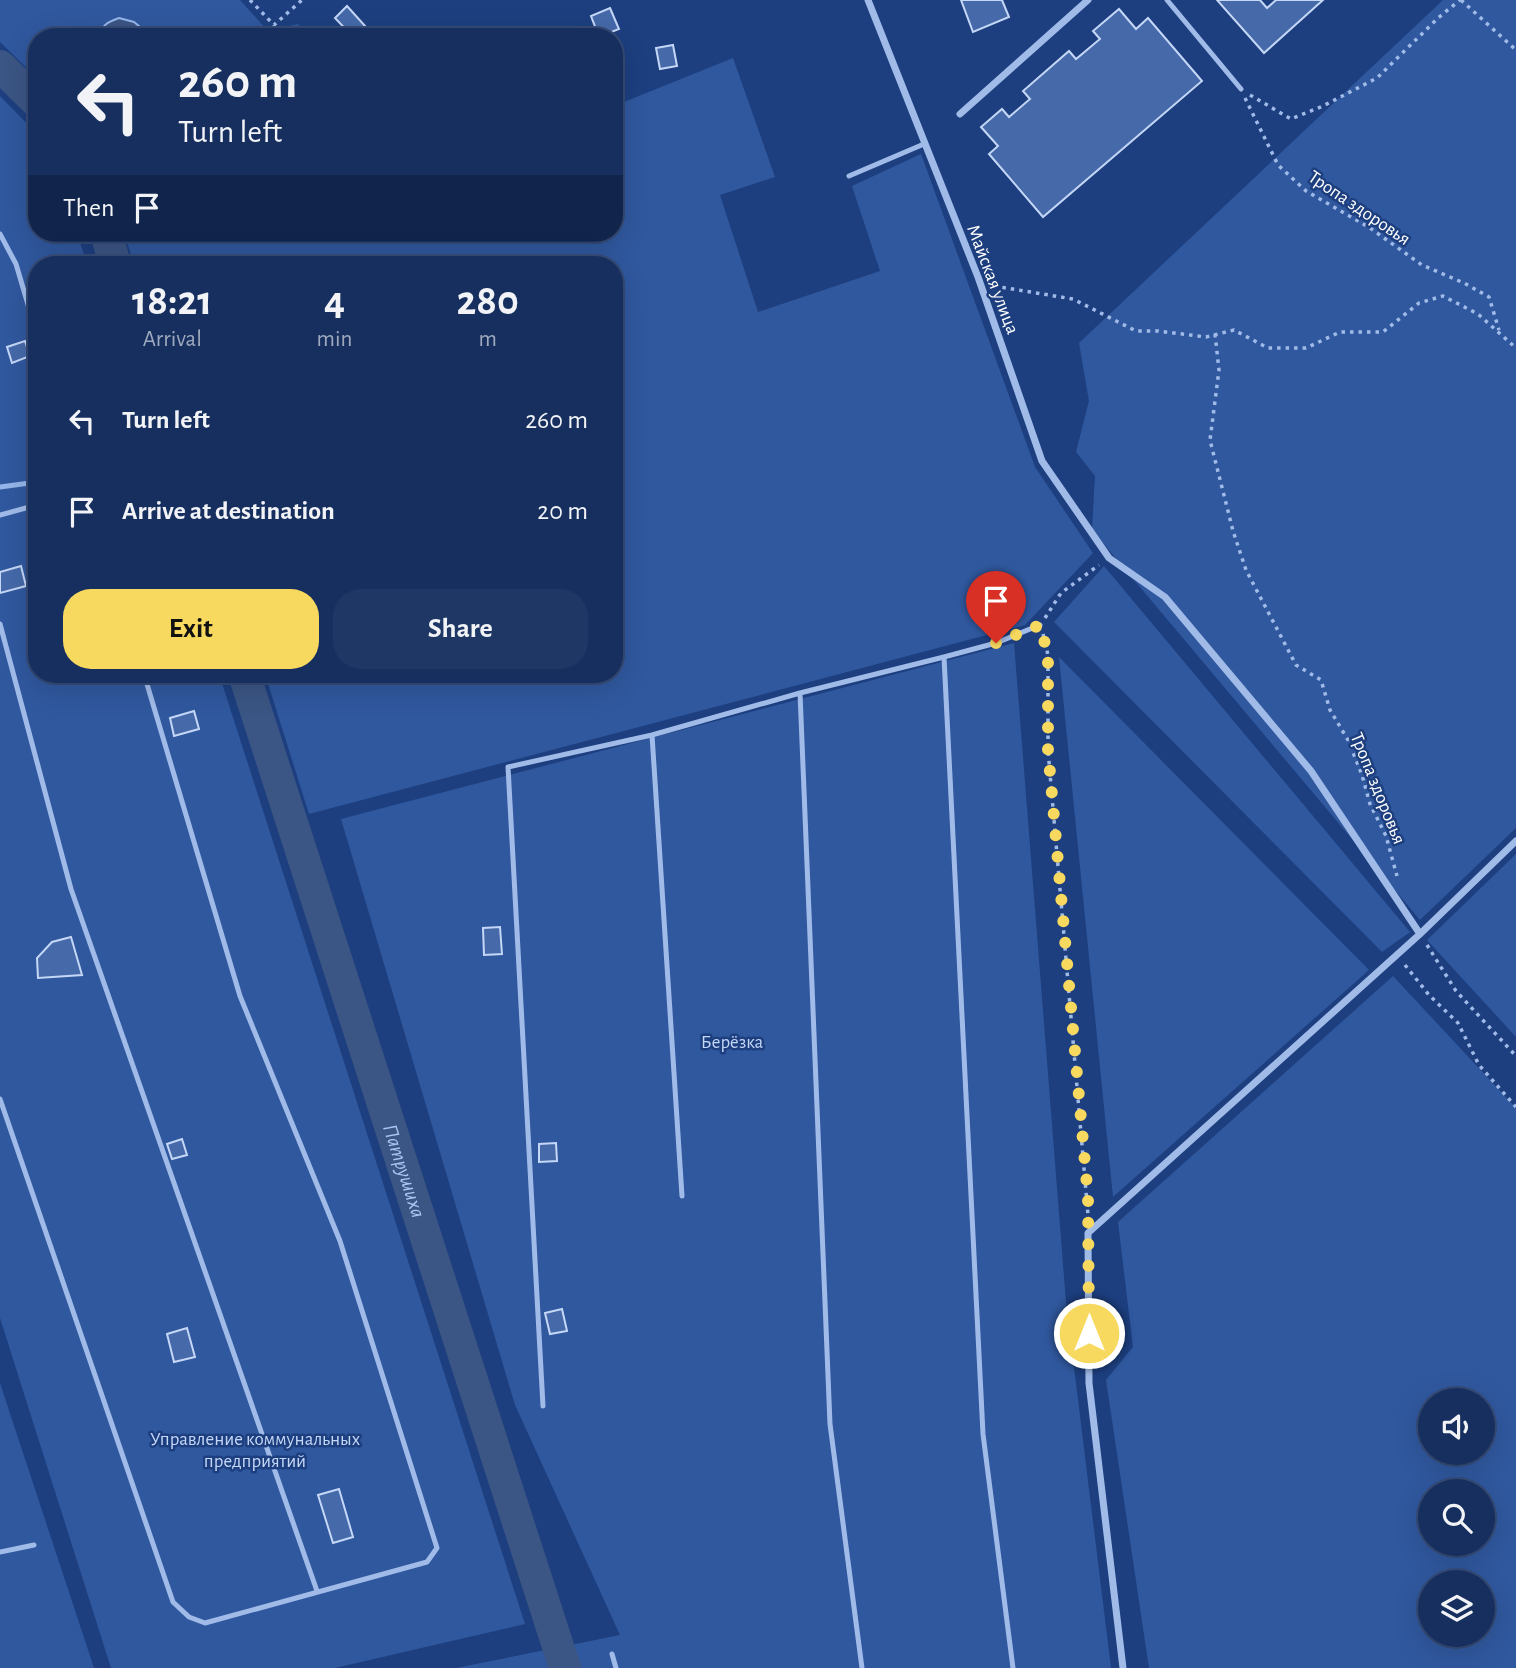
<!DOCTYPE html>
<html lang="en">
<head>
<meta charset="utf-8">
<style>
  body { margin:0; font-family:"Alegreya Sans",sans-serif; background:#1f3765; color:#f1f3f6; height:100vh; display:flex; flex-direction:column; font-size:26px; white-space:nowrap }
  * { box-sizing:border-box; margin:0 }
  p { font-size:23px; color:#9ea9bd }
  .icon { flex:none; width:38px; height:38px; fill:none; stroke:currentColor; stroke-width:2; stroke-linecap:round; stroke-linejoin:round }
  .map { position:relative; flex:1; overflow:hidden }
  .panel { position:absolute; left:28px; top:256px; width:595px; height:427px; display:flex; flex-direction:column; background:#162f5f; border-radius:28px; box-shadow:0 7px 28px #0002,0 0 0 2px #354a74 }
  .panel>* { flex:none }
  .guide { position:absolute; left:28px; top:28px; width:595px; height:214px; border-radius:28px; box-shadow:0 7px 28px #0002,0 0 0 2px #354a74; background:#162f5f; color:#f1f3f6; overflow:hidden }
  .tools { position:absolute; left:1418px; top:1388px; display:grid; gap:14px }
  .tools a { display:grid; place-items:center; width:77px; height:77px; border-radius:50%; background:#162f5f; box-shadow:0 7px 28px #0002,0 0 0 2px #354a74; font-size:35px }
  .pin { position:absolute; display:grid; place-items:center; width:60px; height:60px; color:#fff; margin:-72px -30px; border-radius:50% 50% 50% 0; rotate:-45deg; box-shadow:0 0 7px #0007 }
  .pin .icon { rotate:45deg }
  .me { position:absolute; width:77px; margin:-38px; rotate:0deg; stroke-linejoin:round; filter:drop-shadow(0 0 5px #0008) }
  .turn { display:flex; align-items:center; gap:24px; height:147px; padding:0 35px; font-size:32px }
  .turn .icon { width:91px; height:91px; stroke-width:2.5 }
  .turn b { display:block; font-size:49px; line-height:60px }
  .then { display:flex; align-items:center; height:66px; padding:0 35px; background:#0003; gap:14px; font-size:26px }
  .eta { display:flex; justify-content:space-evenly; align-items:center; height:119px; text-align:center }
  .eta b { font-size:42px; font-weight:700; line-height:49px }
  .action { display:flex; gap:14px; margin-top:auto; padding:14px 35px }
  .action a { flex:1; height:80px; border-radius:28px; background:#f8d95f; color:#111; font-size:28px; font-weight:700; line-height:80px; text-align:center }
  .action a+a { background:#1f3765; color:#f1f3f6 }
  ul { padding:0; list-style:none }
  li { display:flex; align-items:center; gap:21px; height:91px; padding:0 35px }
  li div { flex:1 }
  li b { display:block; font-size:26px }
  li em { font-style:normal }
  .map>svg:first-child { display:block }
  .green { fill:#30589e; fill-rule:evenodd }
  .water { fill:#3b5584; stroke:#94b5ea; stroke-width:2 }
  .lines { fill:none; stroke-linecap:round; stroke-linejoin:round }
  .stream { stroke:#94b5ea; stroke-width:5 }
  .river { stroke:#3b5584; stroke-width:32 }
  .building { fill:#4569a9; stroke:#c5d7f7; stroke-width:2 }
  .path { stroke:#a1bbe9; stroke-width:3.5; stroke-dasharray:3.5 5; stroke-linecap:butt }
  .service { stroke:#a1bbe9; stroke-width:5 }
  .minor { stroke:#a1bbe9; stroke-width:7 }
  .route { stroke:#f8d95f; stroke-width:12; stroke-dasharray:0 21.6 }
  .labels { text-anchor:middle; stroke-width:5; stroke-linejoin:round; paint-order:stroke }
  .street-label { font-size:19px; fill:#fff; stroke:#1d3f7f }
  .park-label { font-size:19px; fill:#c5d7f7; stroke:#1d3f7f }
  .water-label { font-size:21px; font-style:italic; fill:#acc5f0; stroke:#1d3f7f }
</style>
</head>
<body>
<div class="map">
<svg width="1516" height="1668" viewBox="0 0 1516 1668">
  <rect width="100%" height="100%" fill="#1d3f7f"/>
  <path class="green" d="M 0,0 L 240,0 L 268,31 L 298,24 L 309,37 L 37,37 L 37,78 L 0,42 Z
    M 1443,0 L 1516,0 L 1516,828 L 1420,920 L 1092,530 L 1095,476 L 1076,452 L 1089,401 L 1079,343 Z
    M 733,58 L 775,177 L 720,195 L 758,312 L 880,271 L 852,186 L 921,154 L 1035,467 L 1093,553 L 1025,625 L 309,814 L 265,674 L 614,674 L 614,264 L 134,264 L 124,233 L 614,233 L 614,106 Z
    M 0,96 L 37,134 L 37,233 L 77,233 L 87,264 L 37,264 L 37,674 L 219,674 L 525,1624 L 335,1668 L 111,1668 L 0,1318 Z
    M 1104,566 L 1410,932 L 1382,952 L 1054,622 Z
    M 1014,643 L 1066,1302 L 1111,1668 L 456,1668 L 620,1635 L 515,1405 L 341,819 Z
    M 1059,657 L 1369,970 L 1113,1197 Z
    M 1516,854 L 1516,1037 L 1427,940 Z
    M 1393,976 L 1516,1108 L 1516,1668 L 1149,1668 L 1106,1380 L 1133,1347 L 1118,1222 ZM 1430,1400 L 1482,1400 L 1482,1452 L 1430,1452 ZM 1430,1491 L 1482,1491 L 1482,1544 L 1430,1544 ZM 1430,1582 L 1482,1582 L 1482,1634 L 1430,1634 Z
    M 0,1383 L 94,1668 L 0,1668 Z"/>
  <path class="water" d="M 119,18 L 134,22 L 152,37 L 100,37 C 101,25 108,22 119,18 Z"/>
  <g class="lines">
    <path class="stream" d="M 0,487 L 37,482"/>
    <g class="river">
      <path d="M 0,66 L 37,102"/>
      <path d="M 106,233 L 115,264"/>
      <path id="s1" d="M 244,674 L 565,1668"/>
    </g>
  </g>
  <path class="building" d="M 961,0 L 1002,0 L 1009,17 L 973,32 Z
    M 1217,0 L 1260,0 L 1267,8 L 1276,0 L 1323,0 L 1264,53 Z
    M 347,6 L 375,37 L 353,37 L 335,18 Z
    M 610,8 L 619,29 L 599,37 L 591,16 Z
    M 1119,9 L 1136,29 L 1148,18 L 1202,81 L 1043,217 L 989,154 L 998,146 L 981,127 L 1002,109 L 1009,117 L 1030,99 L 1023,91 L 1069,51 L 1076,59 L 1100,39 L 1093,31 Z
    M 673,45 L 677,66 L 660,69 L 656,48 Z
    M 25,341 L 30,356 L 12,363 L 7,347 Z
    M 21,566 L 26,586 L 0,593 L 0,572 Z
    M 194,711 L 199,729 L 174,736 L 170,718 Z
    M 500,927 L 502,954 L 484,955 L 483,928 Z
    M 71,937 L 82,975 L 38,978 L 37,958 L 52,942 Z
    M 182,1139 L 187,1155 L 172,1159 L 167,1144 Z
    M 556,1143 L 557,1161 L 539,1162 L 539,1144 Z
    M 562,1309 L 567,1331 L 550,1334 L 545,1313 Z
    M 187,1328 L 195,1357 L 174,1362 L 167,1334 Z
    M 339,1489 L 353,1537 L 333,1543 L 318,1495 Z"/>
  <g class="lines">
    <path class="path" d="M 250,0 L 274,25 L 302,0
      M 1461,0 L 1516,50
      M 1250,95 L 1291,119 L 1323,106 L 1377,78 L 1438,18 L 1460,0
      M 1245,98 L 1278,165 L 1306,191 L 1370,228 L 1422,265 L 1464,283 L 1489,297 L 1499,330
      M 994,286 L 1073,299 L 1136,331 L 1158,331 L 1206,337 L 1234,330 L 1268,348 L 1306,348 L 1340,332 L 1383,332 L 1419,303 L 1443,296 L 1478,314 L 1516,348
      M 1215,334 L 1219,370 L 1210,440 L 1233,531 L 1246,570 L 1296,665 L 1321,680 L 1330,710 L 1348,740 L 1362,775 L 1370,804 L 1386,836 L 1397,876
      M 1045,618 L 1061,593 L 1099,565
      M 1043,634 L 1048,655 L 1048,750 L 1088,1215
      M 1427,945 L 1456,991 L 1516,1056
      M 1405,965 L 1429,995 L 1458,1023 L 1479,1065 L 1516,1107"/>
    <path class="service" d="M 1167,0 L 1241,89
      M 849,176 L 924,144
      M 0,234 L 16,264 L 37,335
      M 0,515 L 37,505
      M 0,624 L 71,889 L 317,1591
      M 944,657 L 983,1434 L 1013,1668
      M 800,693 L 830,1424 L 862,1668
      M 652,735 L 682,1196
      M 0,1099 L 173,1602 L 189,1617 L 205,1623 L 427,1562 L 437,1548 L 340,1241 L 240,996 L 144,674
      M 543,1406 L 508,767 L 652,735 L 800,693 L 944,657 L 996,643 L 1040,625
      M 0,1552 L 34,1545
      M 612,1654 L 616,1668"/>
    <path class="minor" d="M 868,0 L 978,277 L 1042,461 L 1109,558 L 1165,597 L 1311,771 L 1420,934
      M 960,114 L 1088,0
      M 1123,1668 L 1089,1383 L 1088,1233 L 1420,934 L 1516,841"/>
  </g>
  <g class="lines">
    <path class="route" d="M 996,643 L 1040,625 L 1048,655 L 1048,750 L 1088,1197 L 1089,1333"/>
  </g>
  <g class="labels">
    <g class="street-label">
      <text transform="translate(1360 207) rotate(34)" y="7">Тропа здоровья</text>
      <text transform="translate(994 279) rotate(69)" y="7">Майская улица</text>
      <text transform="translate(1379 788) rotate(68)" y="7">Тропа здоровья</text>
    </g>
    <g class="park-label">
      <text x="732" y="1048">Берёзка</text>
      <text x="255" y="1445">Управление коммунальных<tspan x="255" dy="22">предприятий</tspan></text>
    </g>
    <g class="water-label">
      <text dy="7" stroke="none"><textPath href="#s1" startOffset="522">Патрушиха</textPath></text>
    </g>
  </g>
</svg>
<div class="tools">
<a><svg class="icon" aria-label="sound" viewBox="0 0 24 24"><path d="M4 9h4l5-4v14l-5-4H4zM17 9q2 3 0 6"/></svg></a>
<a><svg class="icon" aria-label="search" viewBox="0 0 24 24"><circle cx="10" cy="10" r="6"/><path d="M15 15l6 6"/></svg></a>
<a><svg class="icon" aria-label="layers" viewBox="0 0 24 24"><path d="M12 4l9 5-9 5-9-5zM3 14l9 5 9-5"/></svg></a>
</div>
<div class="pin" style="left:996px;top:643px;background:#d93025"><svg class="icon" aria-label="arrive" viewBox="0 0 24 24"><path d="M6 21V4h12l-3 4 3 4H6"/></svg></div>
<svg class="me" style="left:1089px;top:1333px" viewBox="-20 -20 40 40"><circle r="17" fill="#f8d95f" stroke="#fff" stroke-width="3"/><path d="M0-11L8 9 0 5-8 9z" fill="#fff"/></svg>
<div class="guide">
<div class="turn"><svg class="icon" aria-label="left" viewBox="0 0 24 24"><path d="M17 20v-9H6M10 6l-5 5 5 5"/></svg><div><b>260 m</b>Turn left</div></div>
<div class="then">Then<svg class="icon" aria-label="arrive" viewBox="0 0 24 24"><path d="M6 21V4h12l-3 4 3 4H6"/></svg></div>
</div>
<section class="panel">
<div class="eta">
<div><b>18:21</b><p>Arrival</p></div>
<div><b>4</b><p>min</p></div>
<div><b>280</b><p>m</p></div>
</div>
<ul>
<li><svg class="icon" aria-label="left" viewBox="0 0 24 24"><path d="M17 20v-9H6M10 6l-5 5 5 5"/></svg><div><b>Turn left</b></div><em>260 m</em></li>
<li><svg class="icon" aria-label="arrive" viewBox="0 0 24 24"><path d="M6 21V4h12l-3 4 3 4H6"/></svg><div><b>Arrive at destination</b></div><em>20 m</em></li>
</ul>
<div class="action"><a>Exit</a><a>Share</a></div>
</section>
</div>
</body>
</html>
